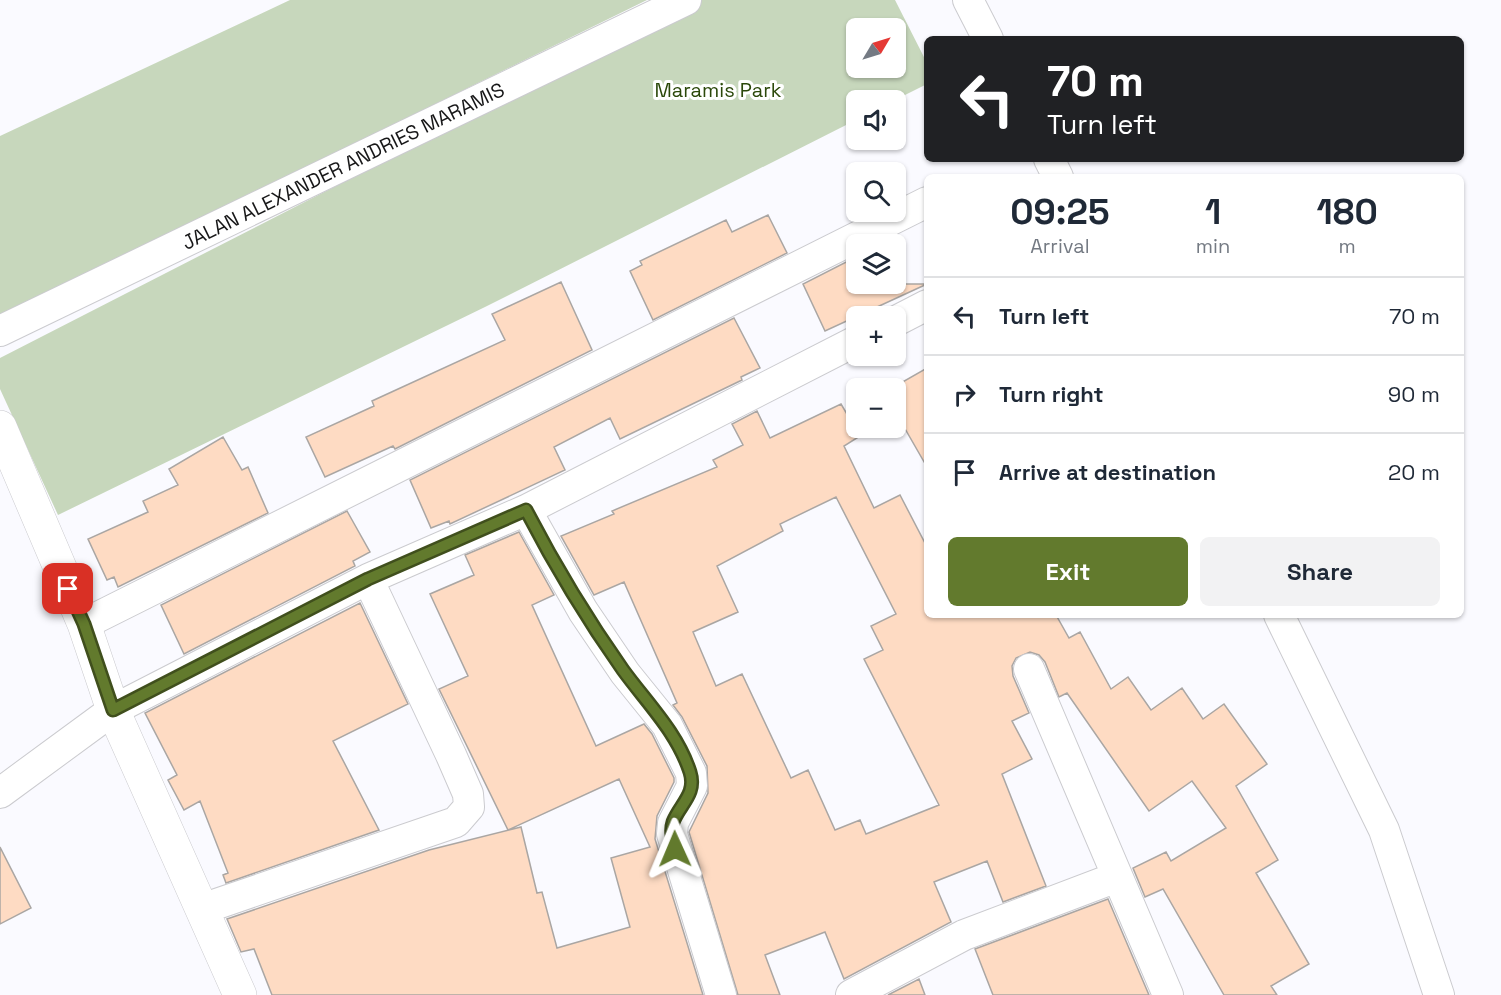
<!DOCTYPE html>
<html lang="en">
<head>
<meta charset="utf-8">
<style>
  body { margin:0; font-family:"Space Grotesk",sans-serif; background:#f2f2f3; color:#1f2937; height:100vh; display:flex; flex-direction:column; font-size:22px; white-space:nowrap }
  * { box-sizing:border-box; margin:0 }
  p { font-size:20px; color:#747a83 }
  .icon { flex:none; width:33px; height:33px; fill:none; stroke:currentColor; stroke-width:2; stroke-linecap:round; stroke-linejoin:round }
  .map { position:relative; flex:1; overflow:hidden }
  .details { position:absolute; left:924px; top:174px; width:540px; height:444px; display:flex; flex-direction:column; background:#fff; border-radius:9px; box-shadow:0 2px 4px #0004 }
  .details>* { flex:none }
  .banner { position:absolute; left:924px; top:36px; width:540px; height:126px; border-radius:9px; box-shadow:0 2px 4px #0004; background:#202124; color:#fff; overflow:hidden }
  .needle { width:39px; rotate:52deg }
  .controls { position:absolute; left:846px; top:18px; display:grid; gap:12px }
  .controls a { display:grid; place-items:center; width:60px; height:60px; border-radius:9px; background:#fff; box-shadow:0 2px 4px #0004; font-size:30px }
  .pin { position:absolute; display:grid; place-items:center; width:51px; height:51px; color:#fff; margin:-26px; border-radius:12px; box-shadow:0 3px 9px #0006 }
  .me { position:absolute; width:66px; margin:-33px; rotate:359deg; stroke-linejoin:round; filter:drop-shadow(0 0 4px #0008) }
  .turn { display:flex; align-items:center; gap:21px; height:126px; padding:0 24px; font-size:27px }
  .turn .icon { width:78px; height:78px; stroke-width:2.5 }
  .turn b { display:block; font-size:42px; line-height:51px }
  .eta { display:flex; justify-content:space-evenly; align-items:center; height:102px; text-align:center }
  .eta b { font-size:36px; font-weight:700; line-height:42px }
  .primary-button { display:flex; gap:12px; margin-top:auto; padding:12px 24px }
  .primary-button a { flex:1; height:69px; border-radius:9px; background:#627a2d; color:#fff; font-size:24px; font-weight:700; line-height:69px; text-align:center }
  .primary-button a+a { background:#f2f2f3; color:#1f2937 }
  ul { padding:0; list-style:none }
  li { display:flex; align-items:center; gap:18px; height:78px; padding:0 24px; border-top:2px solid #e0e1e3 }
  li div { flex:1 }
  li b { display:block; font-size:22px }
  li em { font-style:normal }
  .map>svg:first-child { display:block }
  .green { fill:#c7d7bc; fill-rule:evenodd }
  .building { fill:#fedbc3; stroke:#aaa6a3; stroke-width:1.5; fill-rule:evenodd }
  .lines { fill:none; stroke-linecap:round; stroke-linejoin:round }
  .street-casing { stroke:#cbcbcf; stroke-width:32 }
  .secondary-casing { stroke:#cbcbcf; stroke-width:34 }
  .street { stroke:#fff; stroke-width:30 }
  .secondary { stroke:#fff; stroke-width:33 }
  .route-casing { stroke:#404f1d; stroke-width:15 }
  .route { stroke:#627a2d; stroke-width:10 }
  .labels { text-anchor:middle; stroke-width:6; stroke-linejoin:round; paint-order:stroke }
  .park-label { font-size:20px; fill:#2b480a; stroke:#fff }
  .street-label { font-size:20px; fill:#171718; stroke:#fff }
</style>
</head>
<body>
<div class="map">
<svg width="1501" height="995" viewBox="0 0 1501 995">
  <rect width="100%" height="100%" fill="#fafaff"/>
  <path class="green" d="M 290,0 L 647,0 L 0,318 L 0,136 Z
    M 699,0 L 895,0 L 927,63 L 927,84 L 895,100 L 856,100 L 856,120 L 485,307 L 58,515 L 0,389 L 0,358 ZM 856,28 L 896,28 L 896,68 L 856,68 Z"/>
  <path class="building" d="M 768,215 L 787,253 L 653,320 L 630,271 L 642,265 L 640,261 L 726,220 L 732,232 Z
    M 856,257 L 856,284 L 927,284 L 825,331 L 803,284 Z
    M 561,282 L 592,350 L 395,449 L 393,446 L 325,477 L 306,437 L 374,406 L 372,401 L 505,340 L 492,314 Z
    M 734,318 L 760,368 L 741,377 L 742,380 L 620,439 L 610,418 L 554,447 L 565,470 L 450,524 L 449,521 L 431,528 L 410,480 Z
    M 927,368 L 927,467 L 896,413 L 896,388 L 892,388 Z
    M 841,404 L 860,436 L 844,446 L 874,508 L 900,495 L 927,547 L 927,615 L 1056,615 L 1069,638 L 1080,632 L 1111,689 L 1128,677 L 1151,710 L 1182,688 L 1203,719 L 1224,704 L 1267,764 L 1236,786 L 1278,860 L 1256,873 L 1309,964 L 1271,986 L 1277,995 L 1224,995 L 1163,889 L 1145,897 L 1133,868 L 1166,852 L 1171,861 L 1226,828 L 1192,781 L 1149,811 L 1067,693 L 1059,697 L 1045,662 L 1039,655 L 1030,652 L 1016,658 L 1012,666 L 1013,676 L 1029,713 L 1012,721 L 1032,759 L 1002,774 L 1046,886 L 1003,902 L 987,861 L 934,882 L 951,922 L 844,979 L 825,932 L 765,955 L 780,995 L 738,995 L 689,832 L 708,793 L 707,766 L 682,717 L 673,705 L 677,703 L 624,582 L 594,595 L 561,536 L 614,514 L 612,511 L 717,467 L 713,460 L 743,445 L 732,424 L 757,411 L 770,438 ZM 836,497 L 896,614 L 871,626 L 883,650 L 864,659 L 939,805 L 866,834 L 860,820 L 835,830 L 808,770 L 791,778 L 742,674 L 716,686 L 693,632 L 738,612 L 717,566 L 783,531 L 780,524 Z
    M 223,437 L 242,470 L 248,467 L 268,513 L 118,587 L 114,577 L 107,580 L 88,539 L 148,512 L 143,501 L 178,485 L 169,469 Z
    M 347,511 L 370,552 L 353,561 L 355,566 L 184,654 L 161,605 Z
    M 519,532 L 554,595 L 532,605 L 596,746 L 644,724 L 652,734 L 674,778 L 674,782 L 657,816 L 655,839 L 703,995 L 272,995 L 254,949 L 241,952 L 227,919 L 429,850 L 521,827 L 537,893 L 542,892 L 557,948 L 630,927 L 611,858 L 650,847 L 619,779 L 508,830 L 439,689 L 468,676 L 430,594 L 474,575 L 465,555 Z
    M 360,603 L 408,704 L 333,741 L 379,830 L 226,883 L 223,875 L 228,873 L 200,801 L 184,810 L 168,780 L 177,775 L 145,713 Z
    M 0,847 L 31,908 L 0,924 Z
    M 1108,899 L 1149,995 L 993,995 L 975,949 Z
    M 919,979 L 925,995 L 888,995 Z"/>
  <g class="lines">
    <g class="street-casing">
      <path id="street" d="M 968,0 L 988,39
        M 1049,159 L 1058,177
        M 896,321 L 927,305
        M 0,331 L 686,0
        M 526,510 L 583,611 L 625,673 L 667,725 L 691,773 L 692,786 L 673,823 L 672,834 L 721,995
        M 1279,615 L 1384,830 L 1439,995
        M 84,624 L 927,202
        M 1029,669 L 1168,995
        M 0,793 L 113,710 L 368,579 L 526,510 L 856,341
        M 202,909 L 456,822 L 469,807 L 468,794 L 451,755 L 368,579
        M 851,995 L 964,935 L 1117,877"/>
    </g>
    <g class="secondary-casing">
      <path id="secondary" d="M 0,427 L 84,624 L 113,710 L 240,995"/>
    </g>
    <use href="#street" class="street"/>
    <use href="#secondary" class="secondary"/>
  </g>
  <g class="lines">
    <g class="route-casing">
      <path id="route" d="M 68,589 L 84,624 L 113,710 L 368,579 L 526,510 C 555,566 587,619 623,670 C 647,703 677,732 690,772 C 697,794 680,804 673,822 C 670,831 673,841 675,849"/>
    </g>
    <use href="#route" class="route"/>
  </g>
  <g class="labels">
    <g class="park-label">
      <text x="718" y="97">Maramis Park</text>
    </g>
    <g class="street-label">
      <text transform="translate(343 166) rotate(-26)" y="7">JALAN ALEXANDER ANDRIES MARAMIS</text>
    </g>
  </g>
</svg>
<div class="controls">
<a><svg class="needle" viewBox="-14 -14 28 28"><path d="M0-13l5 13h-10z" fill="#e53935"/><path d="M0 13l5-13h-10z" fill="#747a83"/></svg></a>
<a><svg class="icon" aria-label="sound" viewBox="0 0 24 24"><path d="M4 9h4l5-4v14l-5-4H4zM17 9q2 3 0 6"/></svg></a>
<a><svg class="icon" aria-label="search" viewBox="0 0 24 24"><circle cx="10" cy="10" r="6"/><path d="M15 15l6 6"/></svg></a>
<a><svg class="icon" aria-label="layers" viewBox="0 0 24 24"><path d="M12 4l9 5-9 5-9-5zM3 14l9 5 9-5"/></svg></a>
<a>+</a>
<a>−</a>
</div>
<div class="pin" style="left:68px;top:589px;background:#d93025"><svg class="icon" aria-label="arrive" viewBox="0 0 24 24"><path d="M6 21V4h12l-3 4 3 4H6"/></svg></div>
<svg class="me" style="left:675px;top:849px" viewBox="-20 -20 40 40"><path d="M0-17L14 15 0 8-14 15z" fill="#627a2d" stroke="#fff" stroke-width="4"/></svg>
<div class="banner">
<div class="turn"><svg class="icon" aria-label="left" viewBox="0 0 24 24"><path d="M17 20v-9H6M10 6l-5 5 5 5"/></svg><div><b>70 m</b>Turn left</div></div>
</div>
<section class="details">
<div class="eta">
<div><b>09:25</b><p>Arrival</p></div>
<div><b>1</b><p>min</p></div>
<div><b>180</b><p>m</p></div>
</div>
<ul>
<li><svg class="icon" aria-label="left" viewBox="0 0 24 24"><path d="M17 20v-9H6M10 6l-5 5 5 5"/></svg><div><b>Turn left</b></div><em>70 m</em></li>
<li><svg class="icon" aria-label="right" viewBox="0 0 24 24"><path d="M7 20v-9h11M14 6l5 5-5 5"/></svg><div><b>Turn right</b></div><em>90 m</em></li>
<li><svg class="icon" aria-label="arrive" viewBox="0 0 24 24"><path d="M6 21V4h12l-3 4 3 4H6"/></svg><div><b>Arrive at destination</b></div><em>20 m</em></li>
</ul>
<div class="primary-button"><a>Exit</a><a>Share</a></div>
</section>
</div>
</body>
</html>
